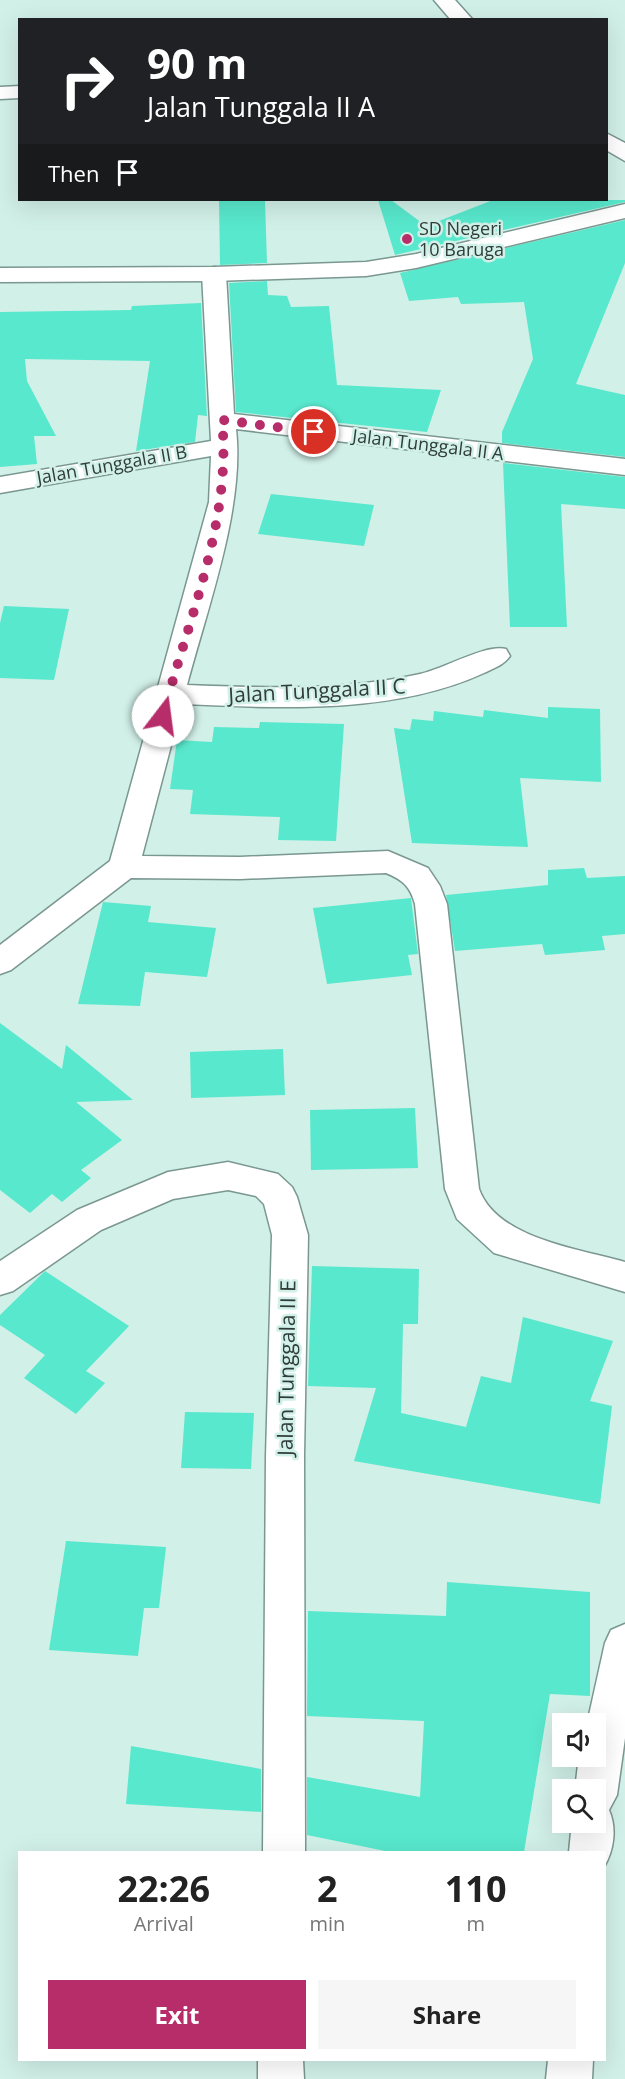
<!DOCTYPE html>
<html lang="en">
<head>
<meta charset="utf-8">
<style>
  body { margin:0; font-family:"Open Sans",sans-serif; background:#f6f6f6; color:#222; height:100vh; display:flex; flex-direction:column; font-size:22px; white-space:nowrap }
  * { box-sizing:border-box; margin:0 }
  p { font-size:20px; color:#767676 }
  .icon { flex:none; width:33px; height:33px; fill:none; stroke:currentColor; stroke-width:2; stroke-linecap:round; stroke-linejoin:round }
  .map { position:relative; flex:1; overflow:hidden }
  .drawer { position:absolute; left:18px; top:1851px; width:588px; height:210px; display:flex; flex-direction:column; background:#fff; border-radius:0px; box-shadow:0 6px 24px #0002 }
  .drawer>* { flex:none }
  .banner { position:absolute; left:18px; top:18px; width:590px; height:183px; border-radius:0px; box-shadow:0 6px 24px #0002; background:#202124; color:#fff; overflow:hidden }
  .buttons { position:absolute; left:552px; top:1713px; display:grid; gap:12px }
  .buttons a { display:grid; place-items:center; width:54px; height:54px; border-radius:0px; background:#fff; box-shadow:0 6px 24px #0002; font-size:30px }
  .pin { position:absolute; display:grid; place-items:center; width:51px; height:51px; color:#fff; margin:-26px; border:3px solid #fff; border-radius:50%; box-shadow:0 2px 6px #0007 }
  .me { position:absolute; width:66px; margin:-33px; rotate:15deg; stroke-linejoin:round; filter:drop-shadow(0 0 4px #0008) }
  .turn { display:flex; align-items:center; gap:21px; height:126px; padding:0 30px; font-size:27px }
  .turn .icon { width:78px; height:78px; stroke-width:2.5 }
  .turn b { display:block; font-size:42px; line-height:51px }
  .then { display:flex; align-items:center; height:57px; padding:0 30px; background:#0003; gap:12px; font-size:22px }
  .eta { display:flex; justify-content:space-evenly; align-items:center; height:102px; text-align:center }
  .eta b { font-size:36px; font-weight:700; line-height:42px }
  .button { display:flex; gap:12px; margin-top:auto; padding:12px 30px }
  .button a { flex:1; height:69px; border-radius:0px; background:#b62d6a; color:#fff; font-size:24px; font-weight:700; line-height:69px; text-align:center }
  .button a+a { background:#f6f6f6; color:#222 }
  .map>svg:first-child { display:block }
  .building { fill:#58e8cd }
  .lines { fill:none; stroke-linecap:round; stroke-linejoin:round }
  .street-casing { stroke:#7a9790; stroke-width:3 }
  .secondary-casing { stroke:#7a9790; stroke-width:3 }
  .street { fill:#fff; fill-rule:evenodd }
  .secondary { fill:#fff; fill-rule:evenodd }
  .route { stroke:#b62d6a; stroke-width:10; stroke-dasharray:0 18 }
  .poi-dot { fill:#b62d6a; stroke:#d1f0e8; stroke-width:2 }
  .labels { text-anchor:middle; stroke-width:5; stroke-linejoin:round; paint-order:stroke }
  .far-poi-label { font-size:18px; fill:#303c39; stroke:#d1f0e8; text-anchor:start }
  .far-street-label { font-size:18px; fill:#303c39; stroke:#d1f0e8 }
  .street-label { font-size:21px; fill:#303c39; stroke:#d1f0e8 }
</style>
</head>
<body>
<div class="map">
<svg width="625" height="2079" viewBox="0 0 625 2079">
  <rect width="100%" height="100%" fill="#d1f0e8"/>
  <path class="building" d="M 219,200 L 265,200 L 267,263 L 220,265 Z
    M 378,200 L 391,200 L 426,226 L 493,200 L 625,200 L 625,202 L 395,255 Z
    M 625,220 L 625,263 L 576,384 L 625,395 L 625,457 L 502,443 L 502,432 L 533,359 L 524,302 L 461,304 L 458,297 L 409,301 L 400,273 Z
    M 267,281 L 268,295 L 287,296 L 291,307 L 329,306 L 337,385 L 441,390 L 427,432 L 236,412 L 229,283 Z
    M 201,303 L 207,416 L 198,415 L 195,442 L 136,451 L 150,361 L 25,359 L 27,381 L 56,436 L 34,436 L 37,464 L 0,467 L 0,312 L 131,310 L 132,306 Z
    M 503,463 L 625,477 L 625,509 L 561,504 L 567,627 L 510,627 Z
    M 271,494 L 374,505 L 364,546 L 258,534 Z
    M 4,606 L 69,609 L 54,680 L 0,678 L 0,623 Z
    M 548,707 L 600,709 L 601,782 L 520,778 L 528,847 L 412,843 L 394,728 L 410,730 L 412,719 L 433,721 L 434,711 L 483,717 L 484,710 L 548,718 Z
    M 260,722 L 344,724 L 336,841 L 278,840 L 280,817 L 190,814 L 193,790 L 170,789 L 177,740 L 212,742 L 214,727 L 259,728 Z
    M 584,868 L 587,878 L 625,876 L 625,934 L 602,936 L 605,950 L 545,955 L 542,944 L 455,951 L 446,895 L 548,885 L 548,870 Z
    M 411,898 L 418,954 L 408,955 L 412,975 L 327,984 L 313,908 Z
    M 103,902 L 151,906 L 148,922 L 216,928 L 207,977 L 145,972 L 140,1006 L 78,1004 Z
    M 0,1023 L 62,1069 L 66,1045 L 133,1100 L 76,1102 L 122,1140 L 81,1170 L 91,1178 L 62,1202 L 52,1194 L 30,1213 L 0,1190 Z
    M 283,1049 L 285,1095 L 191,1098 L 190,1052 Z
    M 415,1108 L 418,1168 L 311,1170 L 310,1110 Z
    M 312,1266 L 419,1269 L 418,1324 L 403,1324 L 401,1413 L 466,1427 L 481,1376 L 511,1383 L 523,1317 L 613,1341 L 590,1401 L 612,1406 L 600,1504 L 354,1461 L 376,1388 L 308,1386 Z
    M 45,1271 L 129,1326 L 86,1371 L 105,1383 L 76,1414 L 24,1378 L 45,1355 L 0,1325 L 0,1315 Z
    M 185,1412 L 254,1413 L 251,1469 L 181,1468 Z
    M 66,1541 L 166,1547 L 159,1608 L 144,1608 L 138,1656 L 49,1650 Z
    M 447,1582 L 590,1592 L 590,1696 L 550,1694 L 524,1852 L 390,1852 L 307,1835 L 307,1777 L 420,1797 L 424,1721 L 307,1716 L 308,1611 L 446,1616 Z
    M 131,1746 L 261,1769 L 261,1812 L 126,1804 Z"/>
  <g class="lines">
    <g class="street-casing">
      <path id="street" d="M 434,0 L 455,0 L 473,20 L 451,20 Z
        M 20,86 L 20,98 L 0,99 L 0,87 Z
        M 606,133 L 625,143 L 625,161 L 606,150 Z
        M 214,267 L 222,269 L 226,274 L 234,414 L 625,459 L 625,475 L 236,429 C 245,507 207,609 187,685 C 264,688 344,691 420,674 C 444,669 485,644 506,649 L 510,656 C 504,665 494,668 484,673 C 392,715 281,708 182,704 L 142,856 L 240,857 L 388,851 L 428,868 L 440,886 L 447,904 L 479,1189 C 497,1239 580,1249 625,1262 L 625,1292 L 494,1253 L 457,1219 L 445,1189 L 415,904 C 410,886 403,880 386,873 L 240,879 L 131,878 L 11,970 L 0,974 L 0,945 L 110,861 L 209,502 L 211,456 L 0,493 L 0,477 L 211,441 L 202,274 L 206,269 Z
        M 228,1162 L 278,1174 L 292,1187 L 297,1197 L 308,1235 L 304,1456 L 305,1852 L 263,1852 L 266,1456 L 272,1235 L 264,1204 L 256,1196 L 228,1190 L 173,1199 L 101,1230 L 13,1291 L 0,1295 L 0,1261 L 77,1210 L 168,1172 Z
        M 625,1624 L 625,1738 L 617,1795 L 609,1810 C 617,1828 614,1850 604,1867 L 604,1852 L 569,1852 L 572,1822 L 596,1822 L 596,1790 L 575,1790 L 579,1756 L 596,1756 L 596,1724 L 587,1724 L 605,1643 L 611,1630 Z
        M 258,2060 L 303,2060 L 304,2079 L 258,2079 Z
        M 548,2060 L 593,2060 L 592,2079 L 546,2079 Z"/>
    </g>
    <g class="secondary-casing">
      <path id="secondary" d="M 625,204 L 625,218 L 416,268 L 366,276 L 214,281 L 0,282 L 0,268 L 214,267 L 366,262 L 416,254 Z"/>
    </g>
    <use href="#street" class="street"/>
    <use href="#secondary" class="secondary"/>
  </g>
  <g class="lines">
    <path class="route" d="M 163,716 C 188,619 232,521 222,420 L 314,432"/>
  </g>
  <circle class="poi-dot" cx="407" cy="239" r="6"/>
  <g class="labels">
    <g class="far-poi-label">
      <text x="419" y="235">SD Negeri<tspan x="419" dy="21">10 Baruga</tspan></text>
    </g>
    <g class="far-street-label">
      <text transform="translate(428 445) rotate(7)" y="6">Jalan Tunggala II A</text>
      <text transform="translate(112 465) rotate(-10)" y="6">Jalan Tunggala II B</text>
    </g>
    <g class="street-label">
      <text transform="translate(317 691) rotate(-3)" y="7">Jalan Tunggala II C</text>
      <text transform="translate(287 1368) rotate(-89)" y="7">Jalan Tunggala II E</text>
    </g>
  </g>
</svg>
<div class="buttons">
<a><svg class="icon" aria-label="sound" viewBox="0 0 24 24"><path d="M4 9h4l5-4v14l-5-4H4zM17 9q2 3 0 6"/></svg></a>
<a><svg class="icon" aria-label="search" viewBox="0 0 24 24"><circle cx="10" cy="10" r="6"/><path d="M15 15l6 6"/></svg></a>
</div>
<div class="pin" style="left:314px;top:432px;background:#d93025"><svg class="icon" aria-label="arrive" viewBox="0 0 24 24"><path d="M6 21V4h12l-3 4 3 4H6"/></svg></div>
<svg class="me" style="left:163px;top:716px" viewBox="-20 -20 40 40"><circle r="19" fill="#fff"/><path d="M0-13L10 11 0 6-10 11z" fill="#b62d6a"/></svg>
<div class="banner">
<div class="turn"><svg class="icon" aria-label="right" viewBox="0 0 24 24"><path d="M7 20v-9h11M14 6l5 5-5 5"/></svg><div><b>90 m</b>Jalan Tunggala II A</div></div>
<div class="then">Then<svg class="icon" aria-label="arrive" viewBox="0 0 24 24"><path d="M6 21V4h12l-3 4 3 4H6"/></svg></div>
</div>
<section class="drawer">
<div class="eta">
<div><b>22:26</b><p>Arrival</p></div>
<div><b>2</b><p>min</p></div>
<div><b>110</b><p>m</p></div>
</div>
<div class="button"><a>Exit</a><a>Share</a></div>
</section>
</div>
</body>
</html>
